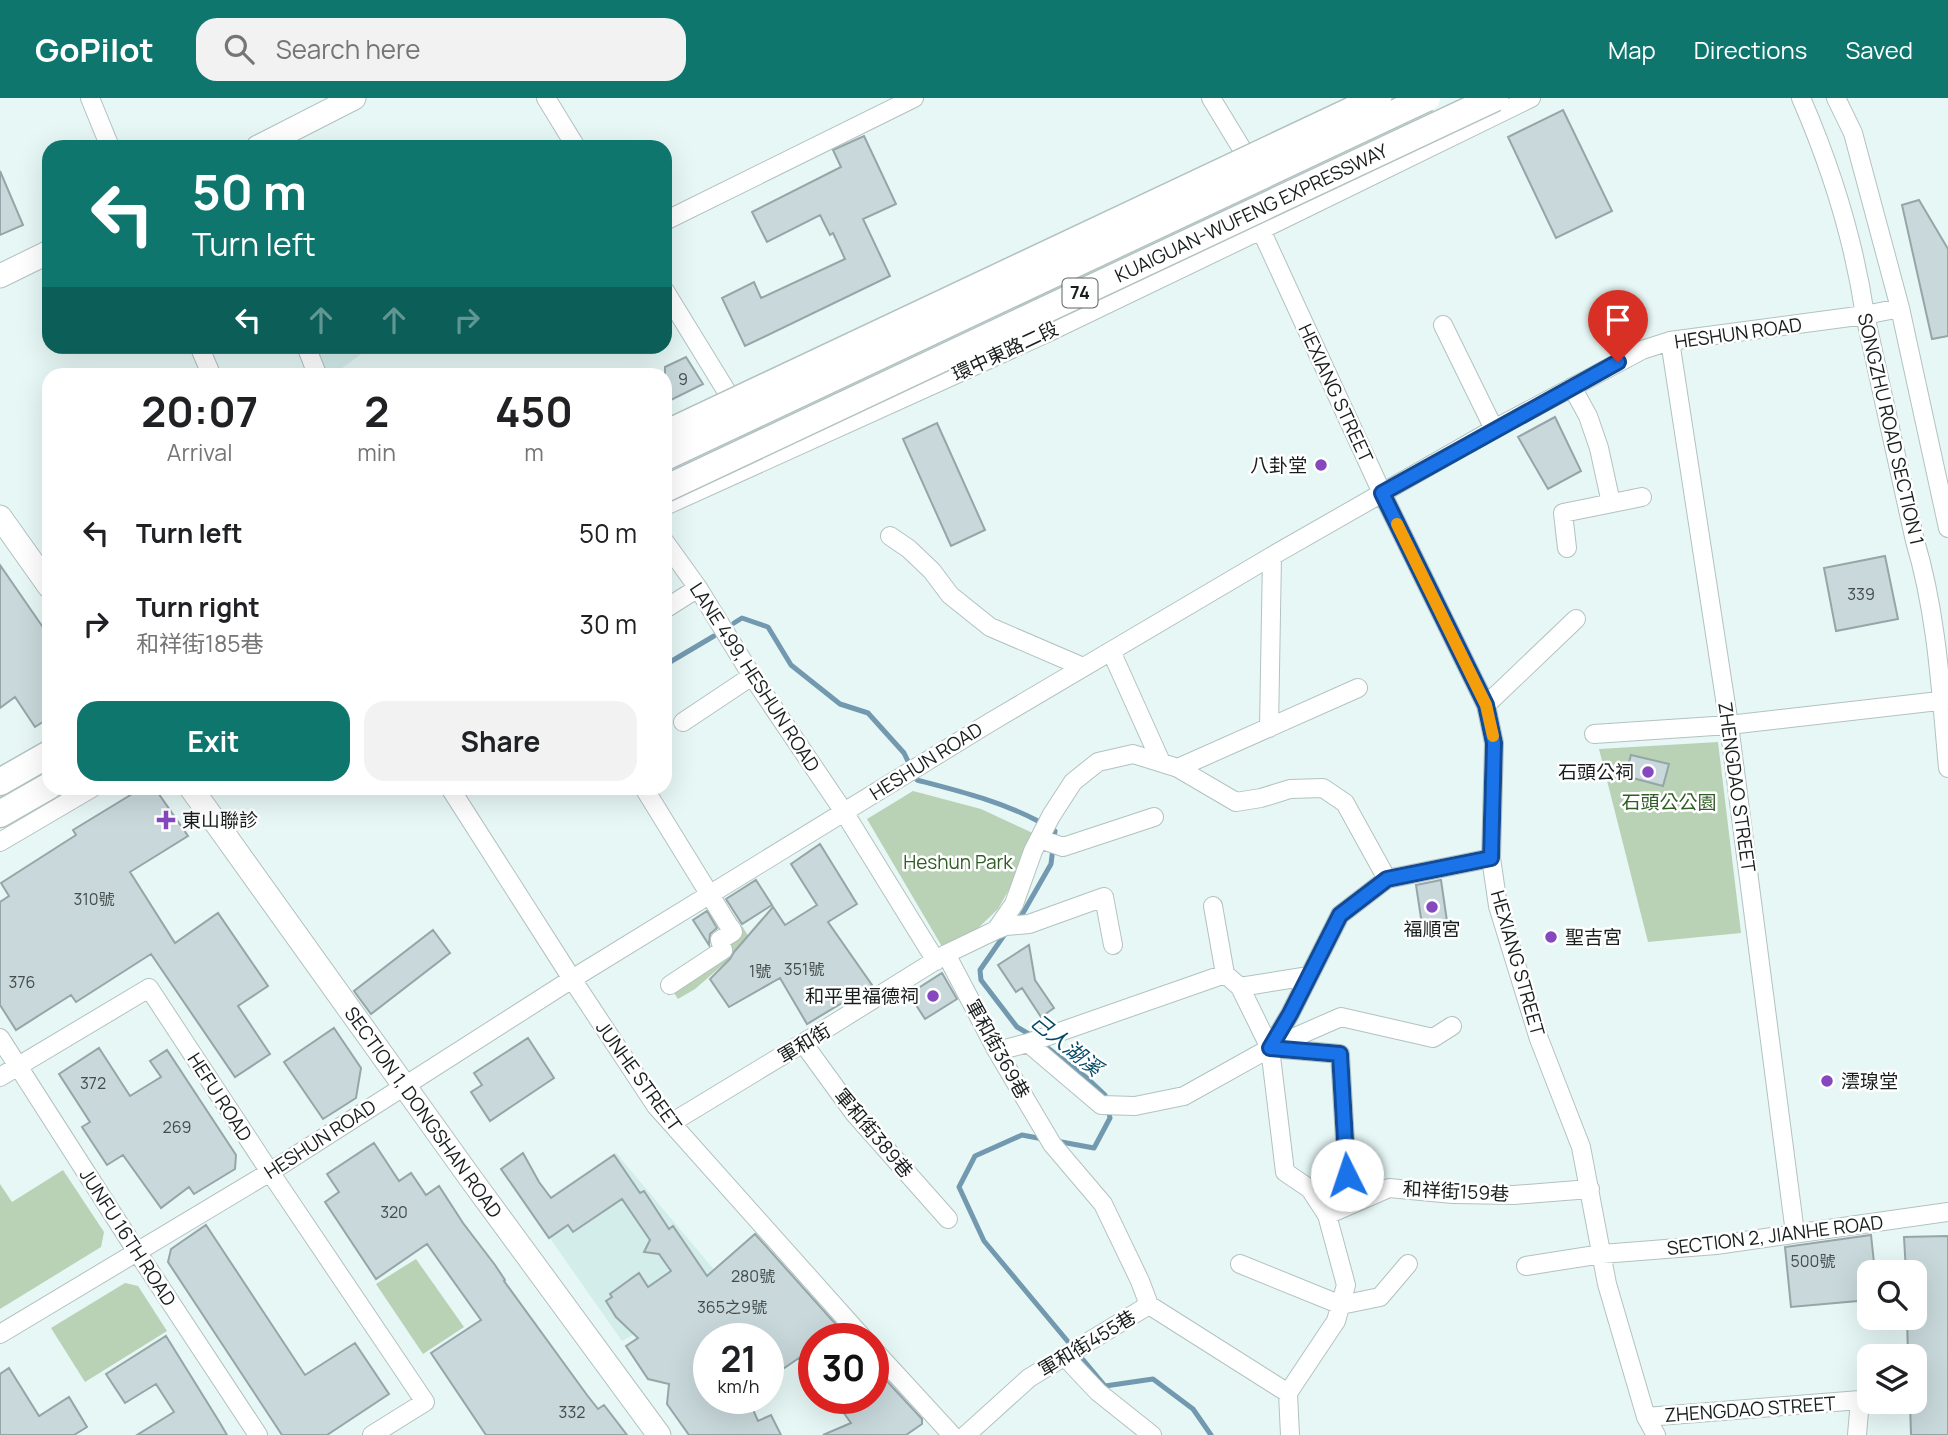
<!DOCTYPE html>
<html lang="en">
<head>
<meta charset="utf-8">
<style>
  body { margin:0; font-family:Manrope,"Noto Sans TC",sans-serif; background:#f2f2f2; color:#202124; height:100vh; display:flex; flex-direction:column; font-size:26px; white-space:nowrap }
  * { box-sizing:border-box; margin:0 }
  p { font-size:23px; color:#757577 }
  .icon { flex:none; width:38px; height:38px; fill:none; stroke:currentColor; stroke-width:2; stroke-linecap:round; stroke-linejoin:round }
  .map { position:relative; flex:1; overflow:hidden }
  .sheet { position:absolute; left:42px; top:270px; width:630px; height:427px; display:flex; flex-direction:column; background:#fff; border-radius:21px; box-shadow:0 7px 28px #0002 }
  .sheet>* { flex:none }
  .guide { position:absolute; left:42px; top:42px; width:630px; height:214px; border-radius:21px; box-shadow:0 7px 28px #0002; background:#0f766e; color:#fff; overflow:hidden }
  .fabs { position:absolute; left:1857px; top:1162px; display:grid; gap:14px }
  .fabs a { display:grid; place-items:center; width:70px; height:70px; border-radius:14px; background:#fff; box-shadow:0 7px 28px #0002; font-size:35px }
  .speed { position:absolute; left:693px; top:1225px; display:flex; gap:14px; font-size:35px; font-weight:700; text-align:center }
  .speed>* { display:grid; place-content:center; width:91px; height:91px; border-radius:50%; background:#fff; box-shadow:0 7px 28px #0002; line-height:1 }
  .speed small { font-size:18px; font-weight:400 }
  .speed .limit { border:10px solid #d22; background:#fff; color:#111 }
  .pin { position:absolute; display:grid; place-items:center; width:60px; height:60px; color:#fff; margin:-72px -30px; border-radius:50% 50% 50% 0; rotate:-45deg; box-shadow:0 0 7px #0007 }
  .pin .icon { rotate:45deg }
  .me { position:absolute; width:77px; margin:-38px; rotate:356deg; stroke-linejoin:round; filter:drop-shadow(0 0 5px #0008) }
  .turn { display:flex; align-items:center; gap:24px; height:147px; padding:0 35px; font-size:32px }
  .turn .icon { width:91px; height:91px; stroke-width:2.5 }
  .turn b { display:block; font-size:49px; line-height:60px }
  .lanes { display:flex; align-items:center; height:66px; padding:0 35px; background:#0003; justify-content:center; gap:35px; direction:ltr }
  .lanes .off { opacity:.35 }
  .eta { display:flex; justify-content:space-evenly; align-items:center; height:119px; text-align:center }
  .eta b { font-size:42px; font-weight:700; line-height:49px }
  .cta { display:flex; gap:14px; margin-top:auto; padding:14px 35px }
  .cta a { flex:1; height:80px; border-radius:21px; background:#0f766e; color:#fff; font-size:28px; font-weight:700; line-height:80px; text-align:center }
  .cta a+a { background:#f2f2f2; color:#202124 }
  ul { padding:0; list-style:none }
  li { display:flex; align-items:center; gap:21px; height:91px; padding:0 35px }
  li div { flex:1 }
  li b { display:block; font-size:26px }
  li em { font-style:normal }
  header { display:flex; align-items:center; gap:42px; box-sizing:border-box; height:98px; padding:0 35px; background:#0f766e; color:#fff }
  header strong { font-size:33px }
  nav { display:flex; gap:38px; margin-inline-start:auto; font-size:24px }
  .search { width:490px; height:63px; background:#f2f2f2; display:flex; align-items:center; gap:18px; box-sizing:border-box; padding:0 24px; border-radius:21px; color:#757577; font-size:26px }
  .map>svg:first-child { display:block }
  .built { fill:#d3edea }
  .green { fill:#b9d1b4 }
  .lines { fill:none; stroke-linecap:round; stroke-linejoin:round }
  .stream { stroke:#7299af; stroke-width:5 }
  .building { fill:#c8d8db; stroke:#96a5a8; stroke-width:2 }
  .minor-casing { stroke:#b2c2c0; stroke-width:20 }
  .major-casing { stroke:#b2c2c0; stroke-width:25 }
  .highway-casing { stroke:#b2c2c0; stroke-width:29 }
  .minor { stroke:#fff; stroke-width:18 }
  .major { stroke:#fff; stroke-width:23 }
  .highway { stroke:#fff; stroke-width:26 }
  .highway-bridge-casing { stroke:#b2c2c0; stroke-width:29; stroke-linecap:butt }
  .highway-bridge { stroke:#fff; stroke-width:26 }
  .route-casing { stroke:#114b97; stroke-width:18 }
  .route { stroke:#1a73e8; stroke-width:12 }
  .slow { stroke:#f59e0b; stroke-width:12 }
  .poi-dot { fill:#8648be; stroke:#fff; stroke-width:2.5 }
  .labels { text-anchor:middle; stroke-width:5; stroke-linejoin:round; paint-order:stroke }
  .number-label { font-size:16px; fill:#444c4c }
  .shield { fill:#fff; stroke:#5d6261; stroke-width:2 }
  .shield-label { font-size:18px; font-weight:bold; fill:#181e1d }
  .street-label { font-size:19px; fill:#181e1d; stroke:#fff }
  .poi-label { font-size:19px; fill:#181e1d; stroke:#fff; text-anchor:end }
  .park-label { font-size:19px; fill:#2f5d25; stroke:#fff }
  .water-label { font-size:21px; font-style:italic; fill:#044a68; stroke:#fff }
</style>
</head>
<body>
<header>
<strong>GoPilot</strong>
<div class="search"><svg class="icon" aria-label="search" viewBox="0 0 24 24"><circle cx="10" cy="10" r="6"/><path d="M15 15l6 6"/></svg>Search here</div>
<nav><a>Map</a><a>Directions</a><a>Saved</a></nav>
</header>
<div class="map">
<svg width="1948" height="1337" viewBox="0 0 1948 1337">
  <rect width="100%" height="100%" fill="#e6f7f5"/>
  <path class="built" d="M 311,249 L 373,249 L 368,251 L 334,276 L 322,276 Z
    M 616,1055 L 726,1186 L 622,1243 L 542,1129 L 549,1099 Z"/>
  <path class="green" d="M 1718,644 L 1741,835 L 1648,844 L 1599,651 Z
    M 913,693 L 981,711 L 1039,738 L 998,811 L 975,833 L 944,852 L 867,721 Z
    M 742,828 L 754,847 L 726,864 L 695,891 L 678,901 L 667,884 L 713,853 L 710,848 Z
    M 63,1072 L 104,1134 L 101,1149 L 0,1211 L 0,1086 L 12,1104 Z
    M 416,1161 L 464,1229 L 423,1256 L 376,1186 Z
    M 125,1185 L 138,1188 L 167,1233 L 85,1284 L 51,1230 Z"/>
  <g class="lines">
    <path class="stream" d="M 734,525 L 742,520 L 768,529 L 791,567 L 840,606 L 868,615 L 904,655 L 917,682 C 959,693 1000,703 1038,723
      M 665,567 L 714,538
      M 1019,822 L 1051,766 L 1055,733
      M 1007,833 L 980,872 L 981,882 L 1017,929 L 1032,938
      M 1040,944 L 1087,980 L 1105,997 L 1110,1020 L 1094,1050 L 1056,1043
      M 1043,1041 L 1022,1037 L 975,1058 L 959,1089 L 984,1143 L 1105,1288 L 1153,1281 L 1193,1311 L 1211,1337"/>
  </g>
  <path class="building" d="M 1563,12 L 1612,113 L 1556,140 L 1508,39 Z
    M 864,38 L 896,106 L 863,121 L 890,178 L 745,248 L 722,200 L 754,184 L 761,200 L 845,161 L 833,135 L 830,137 L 820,117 L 767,144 L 752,114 L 841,69 L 833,52 Z
    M 0,73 L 23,127 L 0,137 Z
    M 1919,102 L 1948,151 L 1948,238 L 1932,241 L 1902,107 Z
    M 686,259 L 703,286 L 665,305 L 665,269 Z
    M 1555,319 L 1581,373 L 1548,391 L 1518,339 Z
    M 937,325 L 985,432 L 951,448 L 903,341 Z
    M 1885,458 L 1898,521 L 1836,533 L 1824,470 Z
    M 0,467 L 49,538 L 49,620 L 35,629 L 15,599 L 0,610 Z
    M 1631,657 L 1669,666 L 1663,688 L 1625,678 Z
    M 142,690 L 156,692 L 188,738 L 130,774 L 175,845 L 218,815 L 268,888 L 238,908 L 270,956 L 235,979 L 151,856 L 76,904 L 71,897 L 16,932 L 0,907 L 0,804 L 9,798 L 1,785 L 76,737 L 73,732 Z
    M 820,746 L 857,806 L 828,824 L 872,887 L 807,926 L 780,880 L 729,909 L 710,881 L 730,861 L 734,854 L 773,809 L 785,827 L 817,807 L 791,766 Z
    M 756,782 L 772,807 L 742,826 L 726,801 Z
    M 1441,782 L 1449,837 L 1424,840 L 1416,787 Z
    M 707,813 L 717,830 L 710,836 L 709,847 L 693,822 Z
    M 433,832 L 450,855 L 371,916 L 354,893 Z
    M 1029,847 L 1035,882 L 1054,910 L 1041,919 L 1022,890 L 1016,894 L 998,867 Z
    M 942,875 L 957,901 L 925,921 L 909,896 Z
    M 334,930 L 361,970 L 356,1000 L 323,1021 L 284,964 Z
    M 528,940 L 554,980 L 490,1023 L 471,994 L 482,987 L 474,975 Z
    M 99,950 L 130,998 L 161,979 L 150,963 L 167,952 L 236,1057 L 235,1071 L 194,1096 L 189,1089 L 161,1110 L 123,1057 L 107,1067 L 82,1029 L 90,1024 L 59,976 Z
    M 374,1045 L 399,1083 L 411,1075 L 426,1097 L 439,1088 L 463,1125 L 495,1167 L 505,1182 L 504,1183 L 587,1297 L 598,1311 L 604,1307 L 627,1337 L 486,1337 L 431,1255 L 481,1222 L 427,1146 L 376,1181 L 325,1104 L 339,1094 L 327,1076 Z
    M 523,1055 L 539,1084 L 551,1100 L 614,1057 L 640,1095 L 644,1093 L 669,1131 L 673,1128 L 707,1178 L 755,1136 L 849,1241 L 814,1241 L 814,1279 L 799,1260 L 768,1281 L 768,1241 L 709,1241 L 709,1300 L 748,1300 L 758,1323 L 771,1317 L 781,1337 L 689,1337 L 667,1306 L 669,1286 L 648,1281 L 626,1248 L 638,1240 L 616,1219 L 606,1203 L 612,1199 L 610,1196 L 639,1175 L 648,1189 L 671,1173 L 659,1156 L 644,1154 L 650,1142 L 622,1101 L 573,1134 L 568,1127 L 549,1140 L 501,1071 Z
    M 206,1127 L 305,1277 L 355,1245 L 389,1296 L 327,1337 L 282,1337 L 168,1164 L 171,1151 Z
    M 1871,1137 L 1875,1174 L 1869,1174 L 1869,1202 L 1791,1209 L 1785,1149 Z
    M 1948,1138 L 1948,1337 L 1911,1337 L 1910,1304 L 1914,1304 L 1914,1258 L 1908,1258 L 1907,1220 L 1914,1220 L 1914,1174 L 1906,1174 L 1904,1139 Z
    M 166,1238 L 220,1325 L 227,1337 L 137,1337 L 174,1314 L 156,1286 L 125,1305 L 106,1276 Z
    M 873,1268 L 922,1321 L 922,1326 L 906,1337 L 823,1337 L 851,1325 L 833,1300 L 873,1300 Z
    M 9,1270 L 39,1318 L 69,1299 L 87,1329 L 74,1337 L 0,1337 L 0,1276 Z"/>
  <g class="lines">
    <g class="minor-casing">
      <path id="minor" d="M 90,0 L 110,49
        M 546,0 L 576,49
        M 1211,0 L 1245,56 L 1261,132 L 1382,395 L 1486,607 L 1494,645 L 1491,760 L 1498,808 L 1539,941 L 1581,1049 L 1607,1186 L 1646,1319 L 1656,1337
        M 1801,0 C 1831,69 1854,143 1865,217 L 1915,443 C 1937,516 1941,594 1948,670
        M 1836,0 L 1853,35 L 1900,210 L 1948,430
        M 665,123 L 914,0
        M 665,193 L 738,312
        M 1443,227 L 1494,331
        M 1670,243 L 1729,627 L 1795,1135
        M 199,248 L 211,276
        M 306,248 L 317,276
        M 1572,289 L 1588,318 L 1599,350 L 1611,405
        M 665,408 L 1045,236 L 1261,132 L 1531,0
        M 890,438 L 909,451 L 932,473 L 950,497 L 990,529 L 1083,569
        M 665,444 L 698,490 L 752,578 L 844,714 L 936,863
        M 1567,450 L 1563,415 L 1642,399
        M 665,511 L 698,490
        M 1111,553 L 1161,664
        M 1486,607 L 1576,521
        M 683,624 L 752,578
        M 1269,630 L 1272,458
        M 1594,636 L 1729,627 L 1948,602
        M 1178,670 L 1358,590
        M 450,690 L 572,881 L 656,1008 L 864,1241
        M 644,690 L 729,828
        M 1040,741 L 1063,749 L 1154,719
        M 0,744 L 92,690
        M 1213,808 L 1225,876 L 1240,889 L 1270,950 L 1340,956 L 1347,1077
        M 996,832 L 1006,828 L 1029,826 L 1104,799 L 1113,847
        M 946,856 L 997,953 L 1052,1046 L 1103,1106 L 1140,1183 L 1149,1207
        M 670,887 L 723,852 L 720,842 L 733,834 L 731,830
        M 1240,889 L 1309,878
        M 0,940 L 130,1143 L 258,1337
        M 803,945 L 854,1015 L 948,1121
        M 1028,945 L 1225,876
        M 997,953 L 1028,945 L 1101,1007 L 1135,1008 L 1184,998 L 1270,950 L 1341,919 L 1433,940 L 1452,928
        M 0,979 L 149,890 L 270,1074 L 425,1304 L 372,1337
        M 671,1025 L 803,945 L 946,856 L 996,832 L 1014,806 L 1033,753 L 1051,718 L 1073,684 L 1098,664 L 1133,656 L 1178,670 L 1236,704 L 1261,700 L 1290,691 L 1323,690 L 1345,705 L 1387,781
        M 1327,1117 L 1389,1090 L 1453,1096 L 1514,1097 L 1590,1091
        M 1240,1166 L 1341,1207 L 1380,1199 L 1408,1166
        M 1526,1168 L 1602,1156 L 1716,1147 L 1948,1114
        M 0,1236 L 270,1074 L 572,881 L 989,625 L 1272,458 L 1494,331 L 1642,252 L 1670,243 L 1865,217 L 1900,210
        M 873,1251 L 952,1337
        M 1065,1259 L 1098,1294 L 1152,1337
        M 1646,1319 L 1860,1302 L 1857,1337
        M 966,1337 L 1029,1280 L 1149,1207 L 1288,1295
        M 1290,1337 L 1288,1295 L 1336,1223 L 1346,1187 L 1327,1117 L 1310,1091 L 1285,1074 L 1270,950 L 1290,916 L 1340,817 L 1387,781 L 1491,760"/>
    </g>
    <g class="major-casing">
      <g id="major">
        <path d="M 258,49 L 354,0"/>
        <path d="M 0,178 L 49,154"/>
        <path d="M 0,419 L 49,488"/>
        <path id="s1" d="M 191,690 L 471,1081 L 659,1337"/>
      </g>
    </g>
    <g class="highway-casing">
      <path id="highway" d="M 0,684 L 49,656
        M 0,716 L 49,688"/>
    </g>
    <use href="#minor" class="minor"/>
    <use href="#major" class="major"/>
    <use href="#highway" class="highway"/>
    <g class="highway-bridge-casing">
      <g id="highway-bridge">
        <path d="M 665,336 L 1378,0"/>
        <path d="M 665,359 L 1427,0"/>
        <path id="s2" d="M 665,391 L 1495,0"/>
      </g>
    </g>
    <use href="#highway-bridge" class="highway-bridge"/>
  </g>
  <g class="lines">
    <g class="route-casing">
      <path id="route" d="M 1347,1077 L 1340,956 L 1270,950 L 1290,916 L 1340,817 L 1387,781 L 1491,760 L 1494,645 L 1486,607 L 1382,395 L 1618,264"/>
    </g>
    <use href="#route" class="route"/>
    <path class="slow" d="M 1397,426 L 1486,607 L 1493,638"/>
  </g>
  <g class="poi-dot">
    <circle cx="1321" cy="367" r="7"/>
    <circle cx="1648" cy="674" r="7"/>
    <path d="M162.5 711.5h7v7h7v7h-7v7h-7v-7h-7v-7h7z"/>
    <circle cx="1432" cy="809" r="7"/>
    <circle cx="1551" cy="839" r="7"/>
    <circle cx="933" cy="898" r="7"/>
    <circle cx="1827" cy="983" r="7"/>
  </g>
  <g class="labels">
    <g class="number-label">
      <text x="683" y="287">9</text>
      <text x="1861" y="502">339</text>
      <text x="94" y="807">310號</text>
      <text x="804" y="877">351號</text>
      <text x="760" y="879">1號</text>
      <text x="22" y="890">376</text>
      <text x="93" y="991">372</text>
      <text x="177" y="1035">269</text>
      <text x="394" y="1120">320</text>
      <text x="1813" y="1169">500號</text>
      <text x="753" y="1184">280號</text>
      <text x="732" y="1215">365之9號</text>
      <text x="572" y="1320">332</text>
    </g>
    <rect class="shield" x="1062.5" y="180.5" width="35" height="29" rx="5"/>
    <g class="shield-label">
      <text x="1080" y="201">74</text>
    </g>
    <g class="street-label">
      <text dy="7" stroke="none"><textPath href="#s2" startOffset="648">KUAIGUAN-WUFENG EXPRESSWAY</textPath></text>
      <text transform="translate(1738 235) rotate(-8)" y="7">HESHUN ROAD</text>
      <text transform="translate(1005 253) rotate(-25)" y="7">環中東路二段</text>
      <text transform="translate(1336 295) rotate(65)" y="7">HEXIANG STREET</text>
      <text transform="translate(1891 331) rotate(77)" y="7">SONGZHU ROAD SECTION 1</text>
      <text transform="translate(755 579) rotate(57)" y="7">LANE 499, HESHUN ROAD</text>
      <text transform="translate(926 663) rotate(-32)" y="7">HESHUN ROAD</text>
      <text transform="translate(1737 689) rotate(82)" y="7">ZHENGDAO STREET</text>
      <text transform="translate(1518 865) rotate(74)" y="7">HEXIANG STREET</text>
      <text transform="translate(804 945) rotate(-31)" y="7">軍和街</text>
      <text transform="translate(998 951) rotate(61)" y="7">軍和街369巷</text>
      <text transform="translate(639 978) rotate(54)" y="7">JUNHE STREET</text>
      <text transform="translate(220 999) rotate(57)" y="7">HEFU ROAD</text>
      <text dy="7" stroke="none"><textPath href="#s1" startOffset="399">SECTION 1, DONGSHAN ROAD</textPath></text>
      <text transform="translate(874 1035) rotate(50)" y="7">軍和街389巷</text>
      <text transform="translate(320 1041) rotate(-33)" y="7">HESHUN ROAD</text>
      <text transform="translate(1456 1093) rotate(3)" y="7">和祥街159巷</text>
      <text transform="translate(1775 1137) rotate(-7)" y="7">SECTION 2, JIANHE ROAD</text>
      <text transform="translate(128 1139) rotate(57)" y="7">JUNFU 16TH ROAD</text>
      <text transform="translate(1087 1245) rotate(-31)" y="7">軍和街455巷</text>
      <text transform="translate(1750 1311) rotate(-4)" y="7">ZHENGDAO STREET</text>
    </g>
    <g class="poi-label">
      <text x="1307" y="374">八卦堂</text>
      <text x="1634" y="681">石頭公祠</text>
      <text x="182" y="729" text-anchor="start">東山聯診</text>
      <text x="1432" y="838" text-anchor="middle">福順宮</text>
      <text x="1565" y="846" text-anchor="start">聖吉宮</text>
      <text x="919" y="905">和平里福德祠</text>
      <text x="1841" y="990" text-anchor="start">澐瑔堂</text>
    </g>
    <g class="park-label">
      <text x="1669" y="711">石頭公公園</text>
      <text x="958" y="771">Heshun Park</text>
    </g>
    <g class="water-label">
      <text transform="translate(1066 947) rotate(39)" y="7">己人湖溪</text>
    </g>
  </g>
</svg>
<div class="fabs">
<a><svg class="icon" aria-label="search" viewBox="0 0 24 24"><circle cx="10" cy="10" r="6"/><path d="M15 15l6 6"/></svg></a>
<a><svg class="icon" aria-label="layers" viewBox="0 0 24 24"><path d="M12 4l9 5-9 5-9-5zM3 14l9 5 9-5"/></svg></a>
</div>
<div class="speed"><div>21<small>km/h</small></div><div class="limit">30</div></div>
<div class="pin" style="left:1618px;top:264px;background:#d93025"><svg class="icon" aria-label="arrive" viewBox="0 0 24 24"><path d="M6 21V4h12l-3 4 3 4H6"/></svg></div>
<svg class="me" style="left:1347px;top:1077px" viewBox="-20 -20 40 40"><circle r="19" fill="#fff"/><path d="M0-13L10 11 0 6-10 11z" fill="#1a73e8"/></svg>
<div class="guide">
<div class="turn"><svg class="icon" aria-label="left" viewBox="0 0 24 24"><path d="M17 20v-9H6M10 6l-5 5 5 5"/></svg><div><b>50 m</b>Turn left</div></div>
<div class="lanes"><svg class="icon" aria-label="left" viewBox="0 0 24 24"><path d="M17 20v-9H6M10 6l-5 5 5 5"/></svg><svg class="icon off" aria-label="ahead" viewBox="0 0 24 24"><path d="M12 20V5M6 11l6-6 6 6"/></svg><svg class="icon off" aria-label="ahead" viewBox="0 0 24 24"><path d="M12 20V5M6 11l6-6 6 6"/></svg><svg class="icon off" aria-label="right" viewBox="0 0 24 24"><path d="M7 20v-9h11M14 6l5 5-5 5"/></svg></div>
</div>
<section class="sheet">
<div class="eta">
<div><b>20:07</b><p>Arrival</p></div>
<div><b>2</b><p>min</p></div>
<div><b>450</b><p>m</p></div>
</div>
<ul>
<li><svg class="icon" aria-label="left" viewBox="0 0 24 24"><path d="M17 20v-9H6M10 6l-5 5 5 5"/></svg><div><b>Turn left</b></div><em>50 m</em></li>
<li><svg class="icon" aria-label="right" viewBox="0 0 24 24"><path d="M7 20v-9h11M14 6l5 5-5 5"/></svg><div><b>Turn right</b><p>和祥街185巷</p></div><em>30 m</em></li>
</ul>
<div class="cta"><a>Exit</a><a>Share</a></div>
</section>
</div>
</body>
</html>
